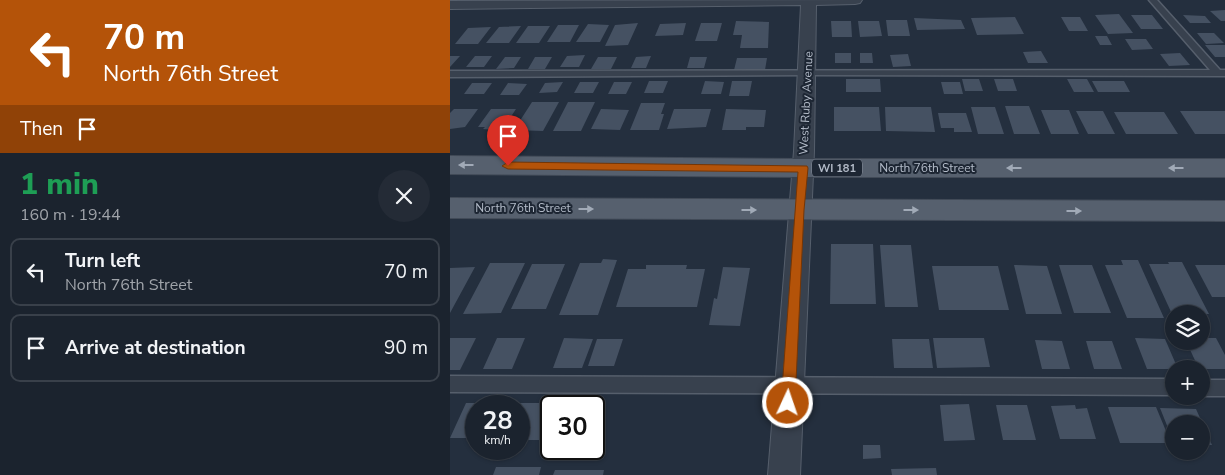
<!DOCTYPE html>
<html lang="en">
<head>
<meta charset="utf-8">
<style>
  body { margin:0; font-family:"Nunito Sans",sans-serif; background:#242b36; color:#f1f3f6; height:100vh; display:flex; flex-direction:column; font-size:19px; white-space:nowrap }
  * { box-sizing:border-box; margin:0 }
  p { font-size:16px; color:#a0a4aa }
  .icon { flex:none; width:28px; height:28px; fill:none; stroke:currentColor; stroke-width:2; stroke-linecap:round; stroke-linejoin:round }
  .map { position:relative; flex:1; overflow:hidden }
  .side { display:flex; flex-direction:column; background:#1b232e; width:450px }
  .side>* { flex:none }
  .hud { background:#b45309; color:#fff; overflow:hidden }
  .fabs { position:absolute; left:715px; top:305px; display:grid; gap:10px }
  .fabs a { display:grid; place-items:center; width:45px; height:45px; border-radius:50%; background:#1b232e; box-shadow:0 1px 4px #0004,0 0 0 1px #39404a; font-size:25px }
  .speed { position:absolute; left:15px; top:395px; display:flex; gap:10px; font-size:25px; font-weight:700; text-align:center }
  .speed>* { display:grid; place-content:center; width:65px; height:65px; border-radius:50%; background:#1b232e; box-shadow:0 1px 4px #0004,0 0 0 1px #39404a; line-height:1 }
  .speed small { font-size:12px; font-weight:400 }
  .speed .limit { border:2px solid #111; border-radius:8px; background:#fff; color:#111 }
  .pin { position:absolute; display:grid; place-items:center; width:42px; height:42px; color:#fff; margin:-51px -21px; border-radius:50% 50% 50% 0; rotate:-45deg; box-shadow:0 0 5px #0007 }
  .pin .icon { rotate:45deg }
  .me { position:absolute; width:55px; margin:-28px; rotate:3deg; stroke-linejoin:round; filter:drop-shadow(0 0 4px #0008) }
  .turn { display:flex; align-items:center; gap:18px; height:105px; padding:0 20px; font-size:22px }
  .turn .icon { width:65px; height:65px; stroke-width:2.5 }
  .turn b { display:block; font-size:35px; line-height:42px }
  .then { display:flex; align-items:center; height:48px; padding:0 20px; background:#0003; gap:10px; font-size:19px }
  .round { display:grid; place-items:center; flex:none; width:52px; height:52px; border-radius:26px; background:#242b36 }
  .overview { display:flex; align-items:center; justify-content:space-between; height:85px; padding:0 20px }
  h1 { font-size:30px; font-weight:800; line-height:38px; color:#1e9e55 }
  ul { padding:0; list-style:none }
  li { display:flex; align-items:center; gap:15px; height:68px; margin:0 10px 8px; padding:0 10px; border:2px solid #39404a; border-radius:10px }
  li div { flex:1 }
  li b { display:block; font-size:19px }
  li em { font-style:normal }
  main { display:flex; flex:1; min-height:0 }
  .map>svg:first-child { display:block }
  .building { fill:#455162 }
  .lines { fill:none; stroke-linecap:round; stroke-linejoin:round }
  .service-casing { stroke:#565f6c; stroke-width:3 }
  .minor-casing { stroke:#565f6c; stroke-width:2 }
  .primary-casing { stroke:#414a57; stroke-width:2 }
  .service { fill:#38414e; fill-rule:evenodd }
  .minor { fill:#38414e; fill-rule:evenodd }
  .primary { fill:#56606e; fill-rule:evenodd }
  .oneway { fill:#a1aab7 }
  .route { fill:#b45309; stroke:#753606 }
  .labels { text-anchor:middle; stroke-width:4; stroke-linejoin:round; paint-order:stroke }
  .shield { fill:#1d2633; stroke:#878f9c; stroke-width:1 }
  .shield-label { font-size:11px; font-weight:bold; fill:#b4bcc9 }
  .street-label { font-size:12px; fill:#b4bcc9; stroke:#1d2633 }
</style>
</head>
<body>
<main>
<section class="side">
<div class="hud">
<div class="turn"><svg class="icon" aria-label="left" viewBox="0 0 24 24"><path d="M17 20v-9H6M10 6l-5 5 5 5"/></svg><div><b>70 m</b>North 76th Street</div></div>
<div class="then">Then<svg class="icon" aria-label="arrive" viewBox="0 0 24 24"><path d="M6 21V4h12l-3 4 3 4H6"/></svg></div>
</div>
<div class="overview"><div><h1>1 min</h1><p>160 m · 19:44</p></div><a class="round"><svg class="icon" aria-label="close" viewBox="0 0 24 24"><path d="M6 6l12 12M18 6L6 18"/></svg></a></div>
<ul>
<li><svg class="icon" aria-label="left" viewBox="0 0 24 24"><path d="M17 20v-9H6M10 6l-5 5 5 5"/></svg><div><b>Turn left</b><p>North 76th Street</p></div><em>70 m</em></li>
<li><svg class="icon" aria-label="arrive" viewBox="0 0 24 24"><path d="M6 21V4h12l-3 4 3 4H6"/></svg><div><b>Arrive at destination</b></div><em>90 m</em></li>
</ul>
</section>
<div class="map">
<svg width="775" height="475" viewBox="0 0 775 475">
  <rect width="100%" height="100%" fill="#242f3e"/>
  <path class="building" d="M 775,10 L 775,21 L 771,21 L 760,11 Z
    M 669,14 L 683,33 L 658,34 L 645,15 Z
    M 681,15 L 702,15 L 713,29 L 691,29 Z
    M 733,15 L 755,16 L 761,23 L 740,23 Z
    M 565,17 L 574,34 L 527,35 L 521,18 Z
    M 611,17 L 630,17 L 638,31 L 619,31 Z
    M 464,18 L 511,20 L 515,29 L 467,30 Z
    M 436,20 L 457,20 L 460,36 L 438,36 Z
    M 286,21 L 319,22 L 318,48 L 290,48 L 292,35 L 283,35 Z
    M 381,21 L 401,21 L 402,37 L 382,37 Z
    M 408,21 L 429,21 L 432,36 L 410,37 Z
    M 188,23 L 178,45 L 155,46 L 165,25 Z
    M 236,23 L 233,35 L 205,36 L 210,24 Z
    M 251,23 L 272,23 L 267,41 L 245,41 Z
    M 138,24 L 159,25 L 150,42 L 126,42 Z
    M 108,25 L 129,25 L 120,42 L 97,42 Z
    M 71,26 L 59,43 L 36,43 L 49,27 Z
    M 78,26 L 100,26 L 89,43 L 66,43 Z
    M 41,27 L 28,44 L 5,44 L 18,28 Z
    M 747,33 L 764,33 L 774,43 L 756,44 Z
    M 645,36 L 657,36 L 662,45 L 650,45 Z
    M 675,39 L 696,39 L 703,49 L 682,50 Z
    M 755,45 L 775,45 L 775,57 L 765,57 Z
    M 591,51 L 598,63 L 578,63 L 573,52 Z
    M 385,53 L 401,53 L 401,63 L 385,63 Z
    M 410,53 L 422,53 L 423,63 L 410,63 Z
    M 730,53 L 740,65 L 719,66 L 710,54 Z
    M 458,54 L 461,66 L 443,67 L 440,55 Z
    M 135,55 L 129,67 L 110,67 L 117,56 Z
    M 0,56 L 10,56 L 0,67 Z
    M 25,56 L 42,56 L 34,67 L 16,67 Z
    M 201,56 L 196,68 L 181,68 L 186,57 Z
    M 55,57 L 71,57 L 64,68 L 46,69 Z
    M 85,57 L 102,57 L 95,69 L 78,69 Z
    M 148,57 L 167,57 L 161,69 L 141,69 Z
    M 240,57 L 257,57 L 254,68 L 237,68 Z
    M 287,58 L 317,58 L 315,70 L 284,70 Z
    M 396,79 L 430,79 L 431,92 L 396,92 Z
    M 512,79 L 529,79 L 533,91 L 515,91 Z
    M 544,79 L 563,79 L 567,91 L 548,91 Z
    M 617,79 L 637,79 L 644,92 L 624,92 Z
    M 199,81 L 218,81 L 213,93 L 194,93 Z
    M 255,81 L 274,82 L 271,94 L 251,94 Z
    M 282,81 L 302,81 L 299,96 L 279,96 Z
    M 642,81 L 674,81 L 680,92 L 648,92 Z
    M 113,82 L 107,92 L 89,93 L 95,83 Z
    M 130,82 L 149,82 L 143,93 L 124,93 Z
    M 164,82 L 182,82 L 176,94 L 158,94 Z
    M 491,82 L 510,82 L 513,94 L 494,94 Z
    M 22,83 L 42,83 L 34,94 L 14,94 Z
    M 58,83 L 77,84 L 69,95 L 50,95 Z
    M 82,102 L 109,102 L 93,131 L 64,130 Z
    M 118,102 L 145,102 L 131,131 L 103,131 Z
    M 191,103 L 215,103 L 211,114 L 214,114 L 209,130 L 180,130 Z
    M 555,106 L 579,106 L 590,134 L 564,134 Z
    M 384,107 L 429,107 L 431,131 L 384,131 Z
    M 435,107 L 481,107 L 485,132 L 436,131 Z
    M 521,107 L 545,107 L 554,134 L 528,134 Z
    M 4,109 L 28,109 L 15,127 L 0,129 L 0,113 Z
    M 41,109 L 66,109 L 54,127 L 47,127 L 45,130 L 33,129 L 35,127 L 28,127 Z
    M 151,109 L 179,110 L 170,130 L 141,129 Z
    M 224,109 L 261,109 L 256,127 L 217,129 Z
    M 276,109 L 316,110 L 314,127 L 296,127 L 296,130 L 272,130 Z
    M 591,110 L 619,110 L 629,134 L 601,134 Z
    M 626,111 L 653,111 L 665,134 L 638,134 Z
    M 730,111 L 775,111 L 775,134 L 745,134 Z
    M 664,112 L 714,112 L 728,134 L 676,134 Z
    M 488,113 L 516,113 L 522,132 L 504,132 L 504,128 L 491,128 Z
    M 381,244 L 423,244 L 426,304 L 380,304 Z
    M 430,245 L 461,245 L 468,307 L 435,307 Z
    M 153,259 L 167,260 L 148,315 L 109,315 L 130,263 L 151,263 Z
    M 671,260 L 688,260 L 714,318 L 677,318 L 655,265 L 673,265 Z
    M 718,262 L 732,262 L 759,314 L 722,314 L 699,264 L 719,264 Z
    M 40,263 L 75,263 L 51,313 L 13,314 Z
    M 82,264 L 115,264 L 96,309 L 61,309 Z
    M 196,265 L 237,265 L 236,269 L 255,269 L 247,307 L 166,307 L 178,269 L 196,269 Z
    M 564,265 L 597,266 L 612,314 L 576,314 Z
    M 609,265 L 642,265 L 661,313 L 624,313 Z
    M 745,265 L 775,265 L 775,297 L 762,297 Z
    M 482,266 L 548,266 L 559,310 L 489,310 Z
    M 25,267 L 0,313 L 0,268 Z
    M 273,267 L 300,268 L 290,326 L 259,325 L 264,298 L 267,299 Z
    M 0,338 L 26,338 L 10,370 L 0,370 Z
    M 47,338 L 75,338 L 62,369 L 33,369 Z
    M 114,338 L 143,339 L 132,368 L 103,368 Z
    M 483,338 L 534,338 L 540,367 L 487,368 Z
    M 685,338 L 715,339 L 728,369 L 697,369 Z
    M 751,338 L 766,338 L 775,355 L 775,369 L 749,369 L 736,341 L 751,341 Z
    M 147,339 L 173,339 L 164,366 L 138,366 Z
    M 442,339 L 479,339 L 483,368 L 444,368 Z
    M 585,340 L 612,341 L 620,369 L 592,369 Z
    M 636,341 L 662,341 L 672,369 L 644,369 Z
    M 16,403 L 50,403 L 49,406 L 26,406 L 26,438 L 0,438 Z
    M 70,403 L 103,403 L 90,440 L 69,440 Z
    M 519,404 L 525,440 L 494,441 L 490,405 Z
    M 546,405 L 577,405 L 586,440 L 553,440 Z
    M 625,405 L 626,409 L 637,408 L 646,439 L 610,439 L 601,406 Z
    M 658,407 L 706,407 L 721,443 L 670,443 Z
    M 710,408 L 746,409 L 762,445 L 751,445 L 751,424 L 724,424 L 724,443 Z
    M 413,445 L 430,445 L 431,458 L 413,459 Z
    M 46,467 L 91,467 L 89,475 L 43,475 Z
    M 486,468 L 487,475 L 442,475 L 441,469 Z
    M 105,470 L 154,470 L 153,475 L 103,475 Z"/>
  <g class="lines">
    <g class="service-casing">
      <path id="service" d="M 699,0 L 707,0 L 770,70 L 775,70 L 775,76 L 358,75 L 0,77 L 0,71 L 760,70 Z
        M 0,376 L 724,379 L 724,395 L 0,392 Z
        M 751,380 L 775,380 L 775,396 L 751,396 Z"/>
    </g>
    <g class="minor-casing">
      <path id="minor" d="M 412,0 L 410,3 L 405,4 L 366,5 L 364,151 L 350,475 L 318,475 L 344,151 L 351,5 L 0,9 L 0,1 Z"/>
    </g>
    <g class="primary-casing">
      <path id="primary" d="M 0,156 L 353,159 L 775,159 L 775,177 L 353,177 L 0,174 Z
        M 0,198 L 775,201 L 775,221 L 0,218 Z"/>
    </g>
    <use href="#service" class="service"/>
    <use href="#minor" class="minor"/>
    <use href="#primary" class="primary"/>
  </g>
  <defs><path id="oneway-solid" d="M-6-.8H1V-3.2L6.5 0L1 3.2V.8H-6Z" transform="scale(1.25)"/></defs>
  <g class="oneway">
    <use href="#oneway-solid" transform="translate(16 165) rotate(-180)"/>
    <use href="#oneway-solid" transform="translate(564 168) rotate(180)"/>
    <use href="#oneway-solid" transform="translate(726 168) rotate(180)"/>
    <use href="#oneway-solid" transform="translate(136 209)"/>
    <use href="#oneway-solid" transform="translate(299 210)"/>
    <use href="#oneway-solid" transform="translate(461 210)"/>
    <use href="#oneway-solid" transform="translate(624 211)"/>
  </g>
  <path class="route" d="M 58,162 L 357,166 L 358,168 L 354,210 L 345,403 L 343,408 L 338,410 L 333,408 L 331,403 L 348,172 L 58,169 L 52,166 Z"/>
  <g class="labels">
    <rect class="shield" x="362" y="159.5" width="50" height="17" rx="4"/>
    <g class="shield-label">
      <text x="387" y="172">WI 181</text>
    </g>
    <g class="street-label">
      <text transform="translate(356 103) rotate(-87)" y="4">West Ruby Avenue</text>
      <text x="477" y="172">North 76th Street</text>
      <text x="73" y="212">North 76th Street</text>
    </g>
  </g>
</svg>
<div class="fabs">
<a><svg class="icon" aria-label="layers" viewBox="0 0 24 24"><path d="M12 4l9 5-9 5-9-5zM3 14l9 5 9-5"/></svg></a>
<a>+</a>
<a>−</a>
</div>
<div class="speed"><div>28<small>km/h</small></div><div class="limit">30</div></div>
<div class="pin" style="left:58px;top:166px;background:#d93025"><svg class="icon" aria-label="arrive" viewBox="0 0 24 24"><path d="M6 21V4h12l-3 4 3 4H6"/></svg></div>
<svg class="me" style="left:338px;top:403px" viewBox="-20 -20 40 40"><circle r="17" fill="#b45309" stroke="#fff" stroke-width="3"/><path d="M0-11L8 9 0 5-8 9z" fill="#fff"/></svg>
</div>
</main>
</body>
</html>
